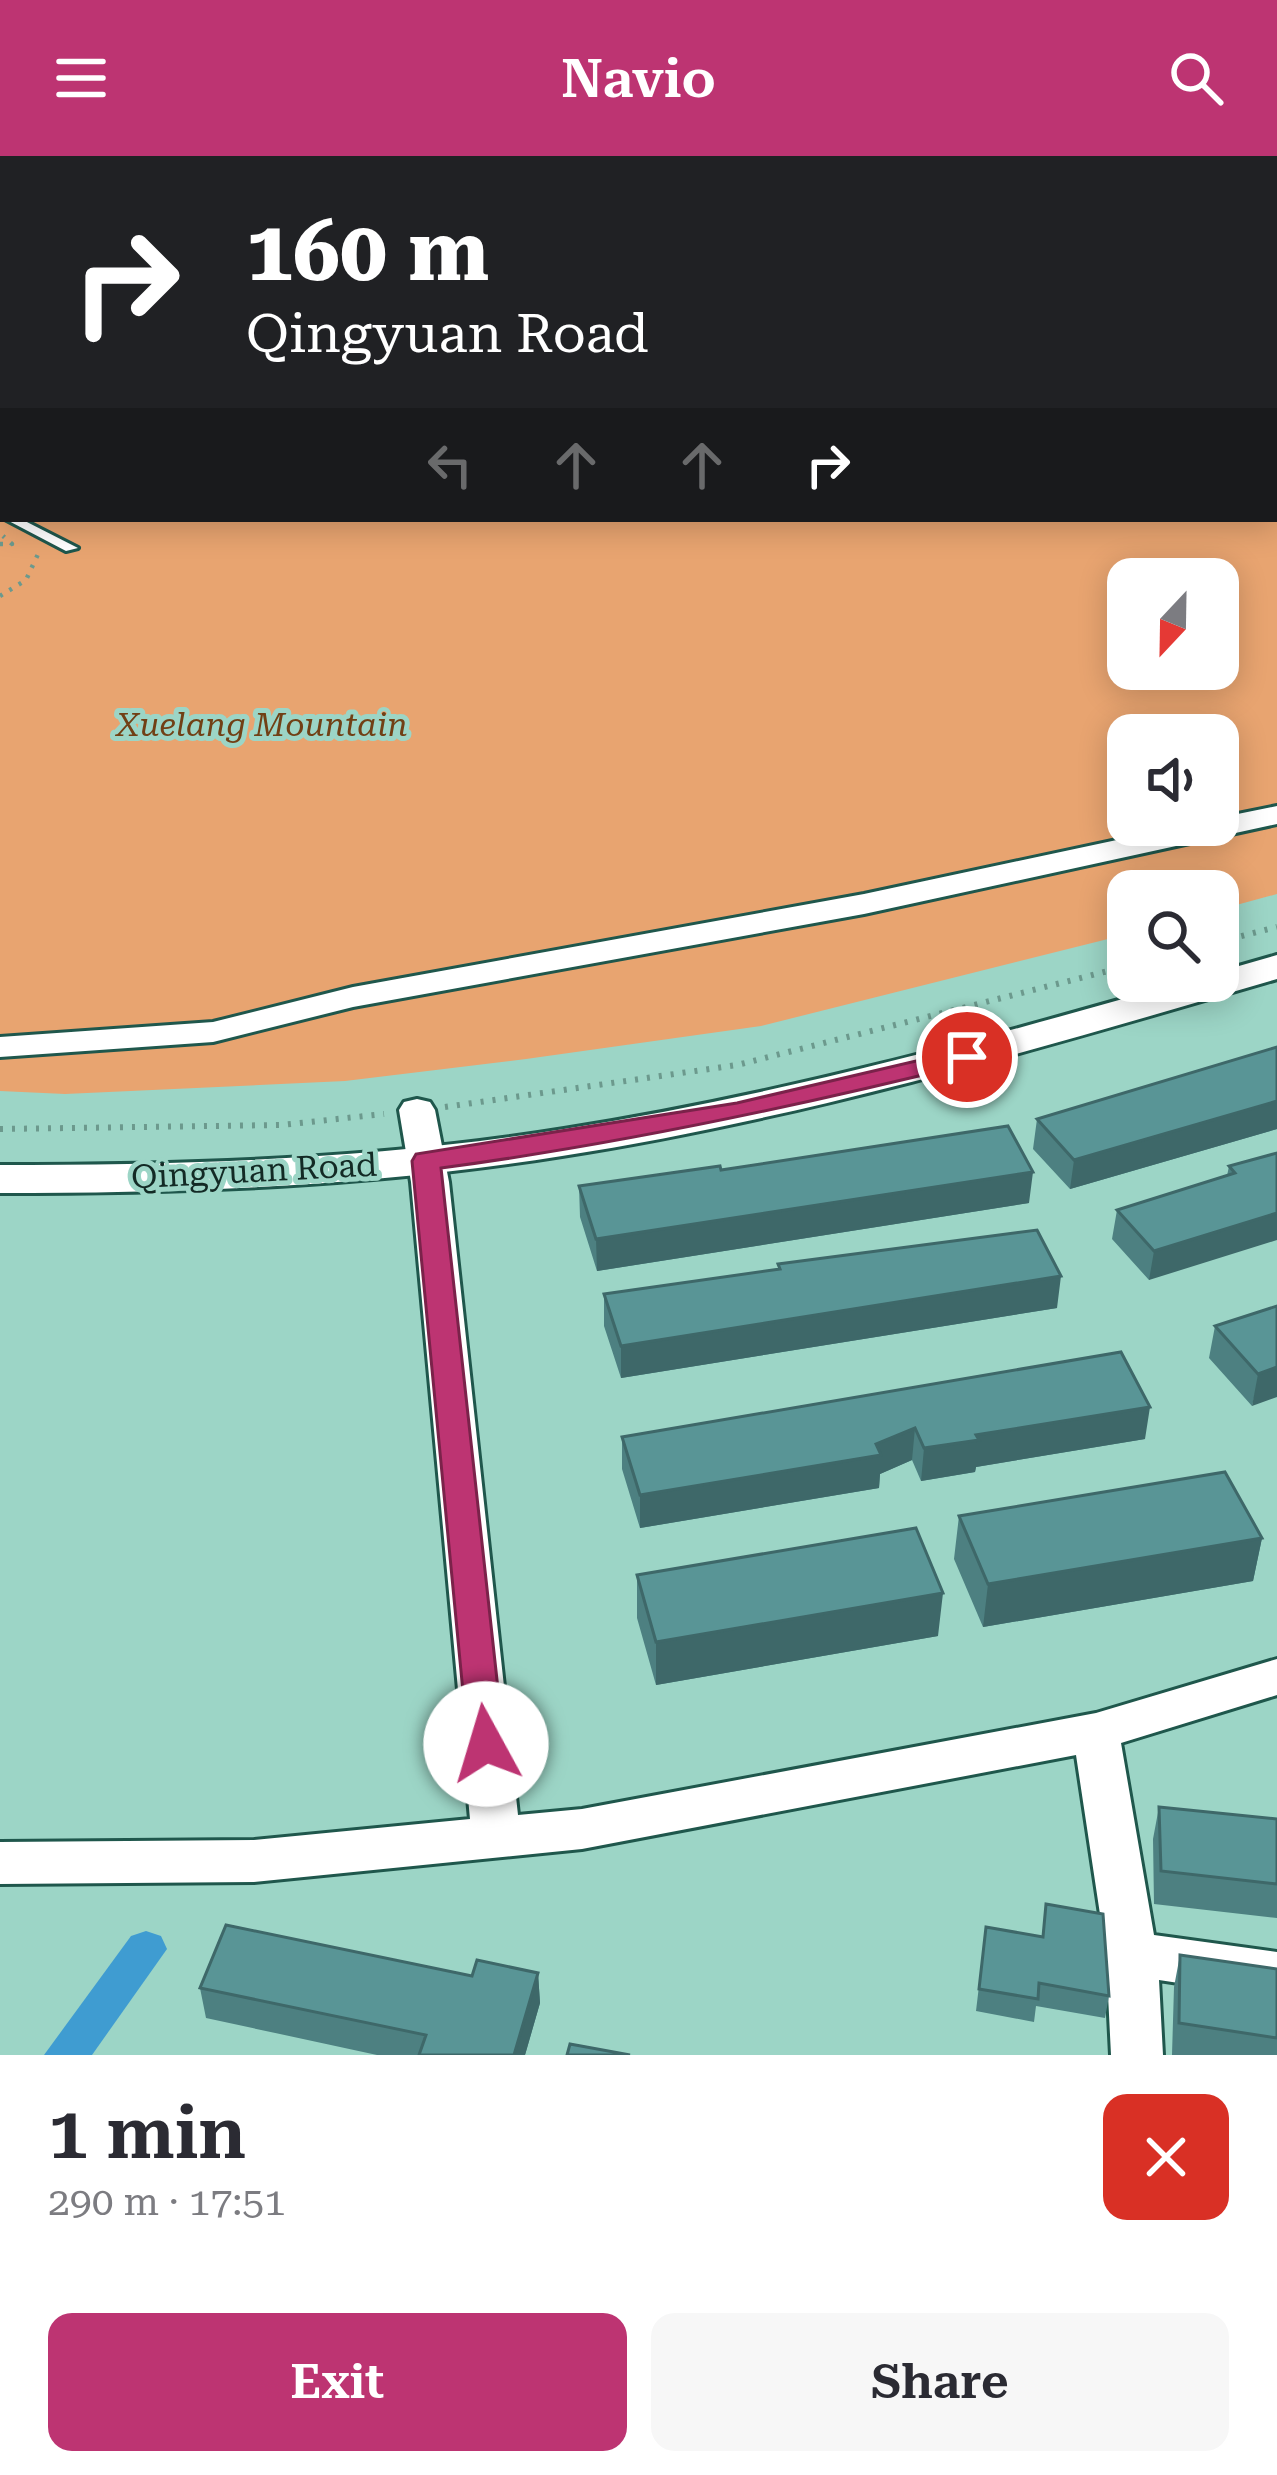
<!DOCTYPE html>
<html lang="en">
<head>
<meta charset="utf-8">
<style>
  body { margin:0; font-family:"Roboto Serif",serif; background:#f7f7f7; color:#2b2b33; height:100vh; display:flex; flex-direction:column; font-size:45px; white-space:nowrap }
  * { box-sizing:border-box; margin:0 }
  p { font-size:39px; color:#7c7c81 }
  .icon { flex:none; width:66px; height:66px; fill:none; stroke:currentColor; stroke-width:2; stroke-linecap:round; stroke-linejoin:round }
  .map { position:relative; height:1899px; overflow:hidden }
  .drawer { display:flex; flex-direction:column; background:#fff; flex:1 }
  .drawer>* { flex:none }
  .top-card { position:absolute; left:0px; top:0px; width:1278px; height:366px; box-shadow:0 6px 30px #0003; background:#202124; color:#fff; overflow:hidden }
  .needle { width:78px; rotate:202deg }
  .buttons { position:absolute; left:1107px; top:402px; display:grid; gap:24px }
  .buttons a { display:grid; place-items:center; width:132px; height:132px; border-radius:24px; background:#fff; box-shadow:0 6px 30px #0003; font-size:60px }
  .pin { position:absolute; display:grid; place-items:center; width:102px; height:102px; color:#fff; margin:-51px; border:6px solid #fff; border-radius:50%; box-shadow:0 3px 12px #0007 }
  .me { position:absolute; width:132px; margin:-66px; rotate:354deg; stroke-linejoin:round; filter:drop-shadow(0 0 9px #0008) }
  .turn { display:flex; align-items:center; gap:42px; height:252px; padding:0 48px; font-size:54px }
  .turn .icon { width:156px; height:156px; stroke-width:2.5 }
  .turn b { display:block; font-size:84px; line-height:102px }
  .lanes { display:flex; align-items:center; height:114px; padding:0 48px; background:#0003; justify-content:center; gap:60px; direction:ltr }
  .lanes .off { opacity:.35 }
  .round { display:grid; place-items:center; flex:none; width:126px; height:126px; border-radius:24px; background:#f7f7f7 }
  .headline { display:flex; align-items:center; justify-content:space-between; height:204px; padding:0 48px }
  h1 { font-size:72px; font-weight:600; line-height:90px }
  .button { display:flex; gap:24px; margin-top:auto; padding:24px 48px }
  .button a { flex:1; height:138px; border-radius:24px; background:#bd3472; color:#fff; font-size:48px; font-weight:600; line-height:138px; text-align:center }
  .button a+a { background:#f7f7f7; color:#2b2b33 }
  header { display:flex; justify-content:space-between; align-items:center; height:156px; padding:0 48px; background:#bd3472; color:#fff; font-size:54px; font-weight:600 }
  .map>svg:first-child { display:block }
  .green { fill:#e8a470; fill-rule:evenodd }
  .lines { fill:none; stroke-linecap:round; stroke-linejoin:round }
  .canal { fill:#3f9cd1; fill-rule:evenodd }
  .service-casing { stroke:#1f574c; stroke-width:6 }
  .minor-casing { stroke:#1f574c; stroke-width:6 }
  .tertiary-casing { stroke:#1f574c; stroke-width:6 }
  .path-far1 { stroke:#6c998d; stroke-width:4.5; stroke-dasharray:3 8; stroke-linecap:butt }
  .path { stroke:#6c998d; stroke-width:6; stroke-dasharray:3 9; stroke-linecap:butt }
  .service { fill:#fff; fill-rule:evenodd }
  .minor { fill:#fff; fill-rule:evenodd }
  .tertiary { fill:#fff; fill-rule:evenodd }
  .wall { fill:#4d8081 }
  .shaded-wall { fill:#3e6869 }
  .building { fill:#599596; stroke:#3e6869; stroke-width:3 }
  .route { fill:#bd3472; stroke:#7b224a; stroke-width:3 }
  .labels { text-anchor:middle; stroke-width:10; stroke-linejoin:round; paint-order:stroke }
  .park-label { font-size:33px; font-style:italic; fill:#714015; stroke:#9cd5c6 }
  .street-label { font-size:33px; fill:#132a25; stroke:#9cd5c6 }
</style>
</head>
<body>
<header><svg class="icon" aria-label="menu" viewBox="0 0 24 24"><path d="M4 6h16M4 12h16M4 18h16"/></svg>Navio<svg class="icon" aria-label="search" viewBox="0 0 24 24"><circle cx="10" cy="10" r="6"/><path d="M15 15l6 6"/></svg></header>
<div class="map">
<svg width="1277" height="1899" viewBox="0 0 1277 1899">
  <rect width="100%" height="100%" fill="#9cd5c6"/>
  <path class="green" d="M 0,0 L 1277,0 L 1277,738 L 1218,754 L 1218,735 L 1128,735 L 1128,778 L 761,870 L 526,903 L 345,925 L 65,938 L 0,935 ZM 3,3 L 1275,3 L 1275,363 L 3,363 ZM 1128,423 L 1218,423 L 1218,513 L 1128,513 ZM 1128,579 L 1218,579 L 1218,669 L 1128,669 Z"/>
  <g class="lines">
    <path class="canal" d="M 146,1775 L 161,1780 L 167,1793 L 92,1899 L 44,1899 L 131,1780 Z"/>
    <g class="service-casing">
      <path id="service" d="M 1072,0 L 1097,0 L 1103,3 L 1078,3 Z
        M 1121,0 L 1133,0 L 1137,3 L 1125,3 Z
        M 1228,0 L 1239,0 L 1236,3 L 1225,3 Z
        M 0,224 L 3,224 L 3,239 L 0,238 Z
        M 5,363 L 21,363 L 78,392 L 66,395 Z"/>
    </g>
    <g class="minor-casing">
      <path id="minor" d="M 1275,153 L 1277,153 L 1277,167 L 1275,167 Z
        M 1277,650 L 1277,668 L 864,758 L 353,851 L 213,886 L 0,901 L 0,881 L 213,866 L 353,831 L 864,738 L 1187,669 L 1218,669 L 1218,662 Z
        M 417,943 L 430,946 L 435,954 L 449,1026 L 518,1659 L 582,1653 L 1096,1557 L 1277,1503 L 1277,1539 L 1121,1587 L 1154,1779 L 1277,1796 L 1277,1842 L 1159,1824 L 1163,1899 L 1111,1899 L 1106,1798 L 1076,1599 L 582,1693 L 254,1726 L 0,1728 L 0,1686 L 254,1684 L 470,1663 L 411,1026 L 399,954 L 404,946 Z"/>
    </g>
    <g class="tertiary-casing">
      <path id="tertiary" d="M 1277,799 L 1277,823 C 1041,892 805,962 562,1000 C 376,1030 188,1037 0,1037 L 0,1009 C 189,1009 378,1003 564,973 C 775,940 981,884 1185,825 L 1218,825 L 1218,816 Z"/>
    </g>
    <path class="path-far1" d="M 0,388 L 12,388 L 3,380
      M 0,440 L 26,424 L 39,396"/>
    <path class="path" d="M 1218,786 L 1277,771
      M 445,951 L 737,909 L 1128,810
      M 0,973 L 281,969 L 384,958"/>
    <use href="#service" class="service"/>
    <use href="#minor" class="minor"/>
    <use href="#tertiary" class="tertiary"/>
  </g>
  <path class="wall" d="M 153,0 L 315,0 L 311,3 L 153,3 Z
    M 1173,0 L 1210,0 L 1209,3 Z
    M 1277,891 L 1277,973 L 1070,1033 L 1033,993 L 1037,963 Z
    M 1277,997 L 1149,1124 L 1112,1083 L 1117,1054 L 1227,1020 L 1229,1010 Z
    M 721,1014 L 1029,1047 L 597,1115 L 580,1061 L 579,1030 Z
    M 778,1108 L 1057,1152 L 621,1222 L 604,1170 L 604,1138 L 778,1113 Z
    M 1277,1150 L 1252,1250 L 1209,1202 L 1215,1170 Z
    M 1121,1196 L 1145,1283 L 976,1311 L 975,1316 L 921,1325 L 912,1304 L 880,1318 L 879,1332 L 640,1372 L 622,1313 L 622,1281 Z
    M 959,1360 L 1262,1382 L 1253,1425 L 983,1471 L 954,1403 Z
    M 637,1419 L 938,1480 L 656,1529 L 637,1462 Z
    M 1159,1651 L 1277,1663 L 1277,1762 L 1154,1748 L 1153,1683 Z
    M 1046,1748 L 1109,1840 L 1105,1862 L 1036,1850 L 1034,1866 L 976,1855 L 986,1771 L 1042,1781 Z
    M 1180,1799 L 1277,1813 L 1277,1899 L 1172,1899 L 1174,1831 Z
    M 538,1817 L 540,1847 L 525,1899 L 377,1899 L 206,1862 L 200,1832 Z"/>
  <path class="shaded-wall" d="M 290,0 L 315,0 L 311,3 L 286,3 Z
    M 1277,945 L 1277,973 L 1070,1033 L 1074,1004 Z
    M 1033,1016 L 1029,1047 L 597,1115 L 596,1083 Z
    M 1277,1057 L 1277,1084 L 1149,1124 L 1154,1095 Z
    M 1061,1120 L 1057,1152 L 621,1222 L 621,1190 Z
    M 1277,1211 L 1277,1241 L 1252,1250 L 1258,1218 Z
    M 1150,1251 L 1145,1283 L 976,1311 L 975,1316 L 921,1325 L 924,1292 L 976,1279 Z
    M 915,1272 L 912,1304 L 880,1318 L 879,1332 L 640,1372 L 640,1339 L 876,1288 Z
    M 1262,1382 L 1253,1425 L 983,1471 L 988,1428 Z
    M 943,1437 L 938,1480 L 656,1529 L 656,1486 Z
    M 538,1817 L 540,1847 L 525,1899 L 514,1899 Z"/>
  <path class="building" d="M 232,0 L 290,0 L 286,3 L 258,3 Z
    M 1277,891 L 1277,945 L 1074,1004 L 1037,963 Z
    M 1008,970 L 1033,1016 L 596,1083 L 579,1030 L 720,1010 L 721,1014 Z
    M 1277,997 L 1277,1057 L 1154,1095 L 1117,1054 L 1235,1017 L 1229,1010 Z
    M 1037,1074 L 1061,1120 L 621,1190 L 604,1138 L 780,1113 L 778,1108 Z
    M 1277,1150 L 1277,1211 L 1258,1218 L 1215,1170 Z
    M 1121,1196 L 1150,1251 L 976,1279 L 979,1284 L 924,1292 L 915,1272 L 876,1288 L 881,1299 L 640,1339 L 622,1281 Z
    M 1225,1316 L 1262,1382 L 988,1428 L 959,1360 Z
    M 916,1372 L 943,1437 L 656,1486 L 637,1419 Z
    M 1159,1651 L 1277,1663 L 1277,1728 L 1161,1715 Z
    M 1046,1748 L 1103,1758 L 1109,1840 L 1039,1827 L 1038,1843 L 979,1833 L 986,1771 L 1043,1781 Z
    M 226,1769 L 472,1820 L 477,1804 L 538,1817 L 514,1899 L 419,1899 L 426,1879 L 200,1832 Z
    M 1180,1799 L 1277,1813 L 1277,1882 L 1179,1867 Z
    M 570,1888 L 630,1899 L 567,1899 Z"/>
  <path class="route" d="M 967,893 L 980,901 L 976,906 C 799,950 622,988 441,1012 L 504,1588 L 499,1598 L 486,1602 L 474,1598 L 468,1588 L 412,1005 L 416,998 L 737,947 Z"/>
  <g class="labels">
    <g class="park-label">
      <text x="262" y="580">Xuelang Mountain</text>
    </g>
    <g class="street-label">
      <text transform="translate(254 1014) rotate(-3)" y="12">Qingyuan Road</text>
    </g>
  </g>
</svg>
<div class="buttons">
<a><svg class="needle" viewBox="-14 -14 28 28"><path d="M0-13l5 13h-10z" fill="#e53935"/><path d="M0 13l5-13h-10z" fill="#7c7c81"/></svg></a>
<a><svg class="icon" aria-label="sound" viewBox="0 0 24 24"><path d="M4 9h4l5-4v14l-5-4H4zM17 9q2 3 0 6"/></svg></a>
<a><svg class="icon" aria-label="search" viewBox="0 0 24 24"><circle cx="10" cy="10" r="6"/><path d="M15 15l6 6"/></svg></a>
</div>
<div class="pin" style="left:967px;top:901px;background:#d93025"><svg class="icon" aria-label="arrive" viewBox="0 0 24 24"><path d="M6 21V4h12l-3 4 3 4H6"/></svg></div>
<svg class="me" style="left:486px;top:1588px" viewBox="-20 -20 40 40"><circle r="19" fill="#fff"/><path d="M0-13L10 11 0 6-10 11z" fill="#bd3472"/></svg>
<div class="top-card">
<div class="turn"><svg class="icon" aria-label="right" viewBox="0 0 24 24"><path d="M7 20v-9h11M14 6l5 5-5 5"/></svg><div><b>160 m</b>Qingyuan Road</div></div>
<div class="lanes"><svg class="icon off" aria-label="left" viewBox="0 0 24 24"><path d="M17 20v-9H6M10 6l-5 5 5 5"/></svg><svg class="icon off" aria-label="ahead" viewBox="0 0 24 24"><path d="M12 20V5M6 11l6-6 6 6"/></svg><svg class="icon off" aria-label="ahead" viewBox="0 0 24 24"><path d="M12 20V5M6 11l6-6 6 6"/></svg><svg class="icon" aria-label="right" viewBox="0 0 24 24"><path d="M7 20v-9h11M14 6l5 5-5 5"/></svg></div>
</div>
</div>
<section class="drawer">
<div class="headline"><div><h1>1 min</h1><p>290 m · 17:51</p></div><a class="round" style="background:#d93025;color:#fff"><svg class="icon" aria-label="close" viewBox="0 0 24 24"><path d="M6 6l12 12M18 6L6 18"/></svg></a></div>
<div class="button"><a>Exit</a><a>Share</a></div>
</section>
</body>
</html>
